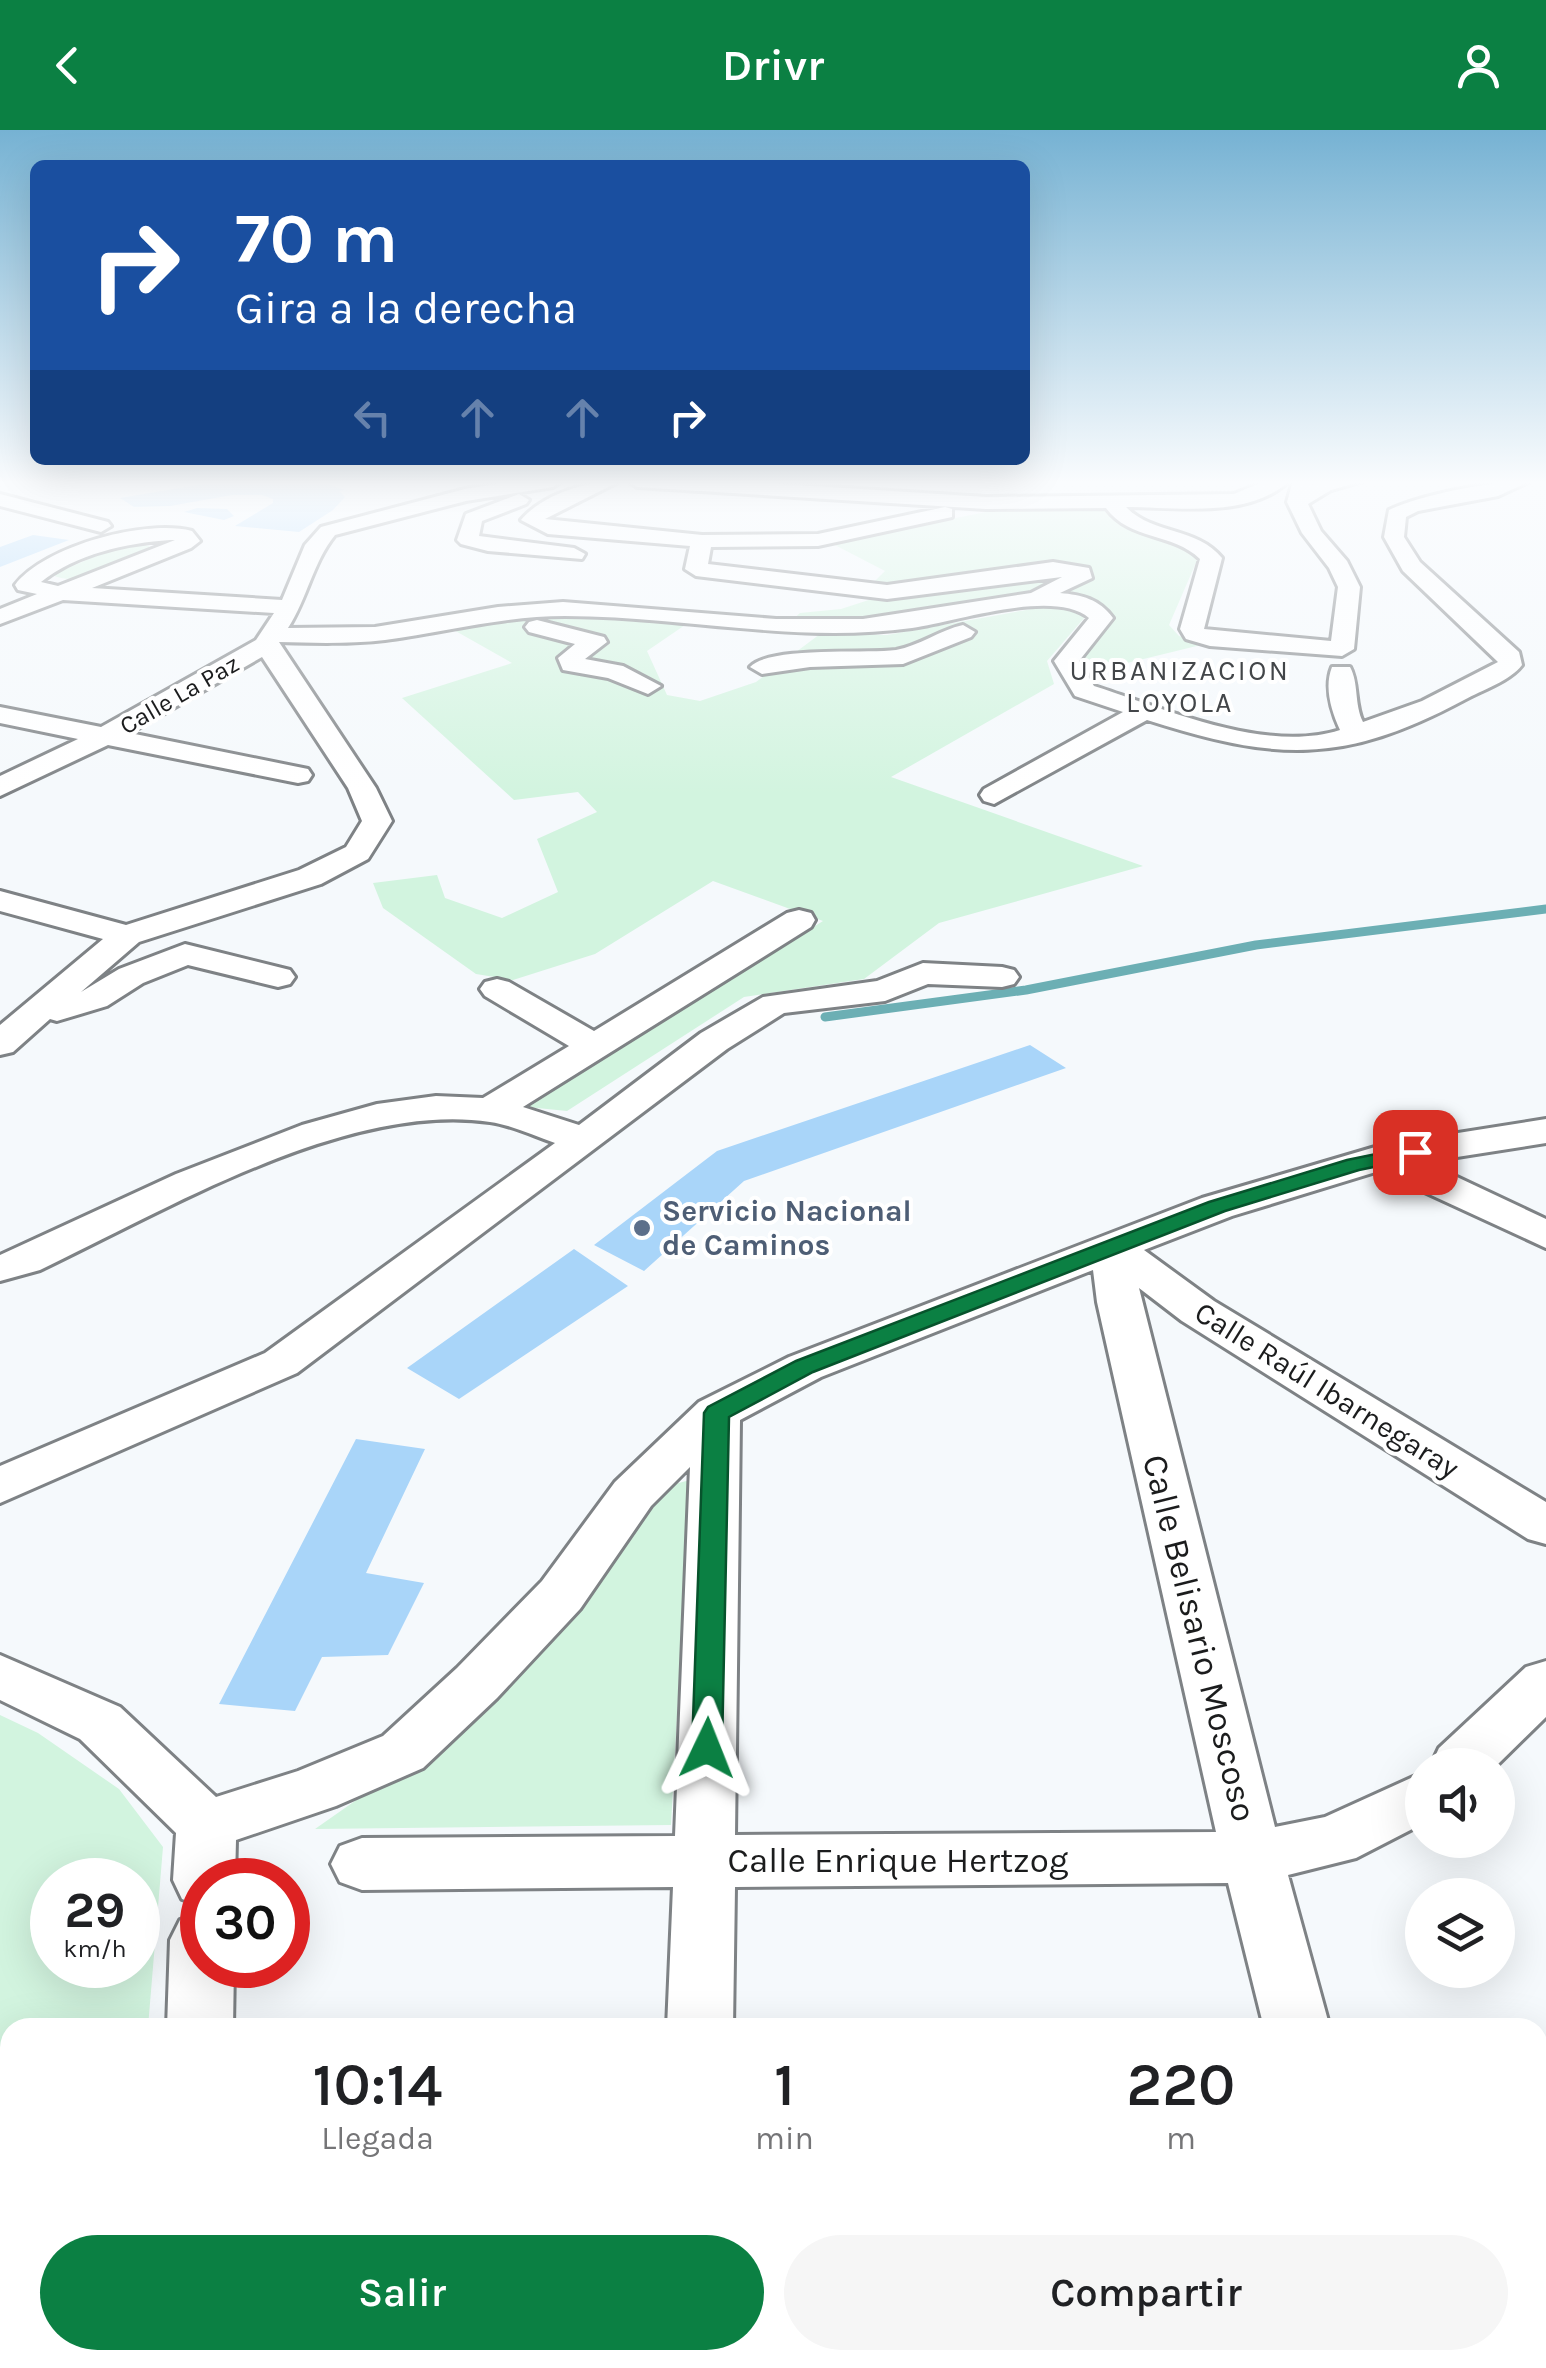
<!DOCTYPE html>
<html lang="es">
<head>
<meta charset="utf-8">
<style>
  body { margin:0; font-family:Karla,sans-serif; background:#f6f6f6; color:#202124; height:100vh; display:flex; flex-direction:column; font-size:38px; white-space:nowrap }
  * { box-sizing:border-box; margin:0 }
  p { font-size:32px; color:#757577 }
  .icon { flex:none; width:55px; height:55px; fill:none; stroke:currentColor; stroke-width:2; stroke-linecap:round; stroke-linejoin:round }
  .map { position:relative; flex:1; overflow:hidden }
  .panel { position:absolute; left:0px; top:1888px; width:1548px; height:352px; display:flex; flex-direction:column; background:#fff; border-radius:30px 30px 0 0; box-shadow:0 10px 40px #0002 }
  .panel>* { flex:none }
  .guide { position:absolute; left:30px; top:30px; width:1000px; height:305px; border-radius:15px; box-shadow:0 10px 40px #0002; background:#1a4fa0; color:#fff; overflow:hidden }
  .tools { position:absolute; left:1405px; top:1618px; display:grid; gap:20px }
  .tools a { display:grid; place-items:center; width:110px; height:110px; border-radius:50%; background:#fff; box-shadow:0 10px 40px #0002; font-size:50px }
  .speed { position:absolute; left:30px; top:1728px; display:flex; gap:20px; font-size:50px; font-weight:700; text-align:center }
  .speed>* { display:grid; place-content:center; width:130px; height:130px; border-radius:50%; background:#fff; box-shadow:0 10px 40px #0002; line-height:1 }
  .speed small { font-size:25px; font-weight:400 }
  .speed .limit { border:15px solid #d22; background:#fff; color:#111 }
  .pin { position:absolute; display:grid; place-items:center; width:85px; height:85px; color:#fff; margin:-42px; border-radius:20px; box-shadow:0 5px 15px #0006 }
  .me { position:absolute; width:110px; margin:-55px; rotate:2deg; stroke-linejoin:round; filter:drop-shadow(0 0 8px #0008) }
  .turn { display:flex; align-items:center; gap:35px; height:210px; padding:0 40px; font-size:45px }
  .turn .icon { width:130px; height:130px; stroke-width:2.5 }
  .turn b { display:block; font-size:70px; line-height:85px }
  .lanes { display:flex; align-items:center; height:95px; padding:0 40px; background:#0003; justify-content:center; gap:50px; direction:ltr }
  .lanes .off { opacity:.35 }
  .eta { display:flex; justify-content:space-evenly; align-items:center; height:170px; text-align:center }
  .eta b { font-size:60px; font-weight:600; line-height:70px }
  .cta { display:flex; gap:20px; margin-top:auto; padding:20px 40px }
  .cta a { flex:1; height:115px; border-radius:60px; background:#0b8043; color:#fff; font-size:40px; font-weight:600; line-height:115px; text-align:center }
  .cta a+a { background:#f6f6f6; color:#202124 }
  header { display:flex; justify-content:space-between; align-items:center; height:130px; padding:0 40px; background:#0b8043; color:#fff; font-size:45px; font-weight:600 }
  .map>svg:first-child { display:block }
  .green { fill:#d2f4df; fill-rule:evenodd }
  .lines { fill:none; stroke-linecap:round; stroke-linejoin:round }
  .stream { stroke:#6cafb4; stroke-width:9 }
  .building { fill:#a9d5f9 }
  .minor-casing { stroke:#7e8285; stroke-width:6 }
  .minor { fill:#fff; fill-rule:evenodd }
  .route { fill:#0b8043; stroke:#07532c; stroke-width:2.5 }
  .service-dot { fill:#5c6f8a; stroke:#fff; stroke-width:4 }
  .labels { text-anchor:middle; stroke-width:8; stroke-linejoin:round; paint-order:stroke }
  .far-street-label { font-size:25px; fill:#1b1c1d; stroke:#fff }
  .far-neighbourhood-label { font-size:28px; letter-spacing:2.5px; fill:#434649; stroke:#fff }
  .service-label { font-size:30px; font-weight:bold; fill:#4e5e75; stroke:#fff; text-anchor:start }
  .street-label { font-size:30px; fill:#1b1c1d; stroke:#fff }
  .near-street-label { font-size:35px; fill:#1b1c1d; stroke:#fff }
</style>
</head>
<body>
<header><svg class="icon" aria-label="back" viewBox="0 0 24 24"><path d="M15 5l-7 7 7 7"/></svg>Drivr<svg class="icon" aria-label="person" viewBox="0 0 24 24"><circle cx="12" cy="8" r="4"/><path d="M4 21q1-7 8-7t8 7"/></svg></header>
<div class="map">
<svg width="1546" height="2238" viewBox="0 0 1546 2238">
  <rect width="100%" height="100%" fill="#f5f9fc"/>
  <path class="green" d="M 1103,375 C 1129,405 1166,406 1198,428 L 1169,495 L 1179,506 L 1209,513 L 1123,534 L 1079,528 L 1108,491 L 1076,471 L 925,487 L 788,494 L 800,483 L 841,479 L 881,466 L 869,457 L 885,441 L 831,413 L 1011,377 Z
    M 136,414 L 149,416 L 152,421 C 124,432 82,459 52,445 L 119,416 Z
    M 1054,475 L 1074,478 L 1085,487 L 1047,531 L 1054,554 L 891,647 L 1143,736 L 939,793 L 864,849 L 744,867 L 567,981 L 527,977 L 823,791 L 713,751 L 595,824 L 513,850 L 476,844 L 383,778 L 373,753 L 437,745 L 445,768 L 502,788 L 558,762 L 537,709 L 597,682 L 578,662 L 514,670 L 402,568 L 512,533 L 452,499 L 540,483 L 688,493 L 647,521 L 667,565 L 700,571 L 756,552 L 820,504 L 887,505 Z
    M 690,1350 L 671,1695 L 315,1699 L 429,1619 L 550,1512 L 648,1373 L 671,1355 Z
    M 0,1585 L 38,1603 L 119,1659 L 163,1717 L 148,1897 L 10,1898 L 10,2051 L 0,2052 ZM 138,1750 L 138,1835 L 52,1835 L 52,1750 Z"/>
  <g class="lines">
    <path class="stream" d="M 825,887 L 1026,860 L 1256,815 L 1546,779"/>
  </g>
  <path class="building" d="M 221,351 L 319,351 L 345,360 L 339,361 L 345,367 L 333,380 L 299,402 L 235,396 L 273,373 L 273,369 L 262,365 L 232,365 L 170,376 L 134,377 L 120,368 Z
    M 197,378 L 227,379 L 234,386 L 224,390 L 184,382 Z
    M 33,405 L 69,410 L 0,437 L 0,417 Z
    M 1030,915 L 1066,938 L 744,1051 L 644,1141 L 594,1115 L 717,1021 Z
    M 574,1119 L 628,1156 L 459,1269 L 407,1238 Z
    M 356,1309 L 425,1319 L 366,1443 L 424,1453 L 388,1525 L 322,1527 L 295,1581 L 219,1574 Z"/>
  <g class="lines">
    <g class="minor-casing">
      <path id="minor" d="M 514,351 L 562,351 L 553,357 L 466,371 L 335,405 C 313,432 307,469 288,498 L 375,497 L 498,477 L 563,472 L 776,489 L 863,489 L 1031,463 L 1062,447 L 887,469 L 696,446 L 685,439 L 690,416 L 548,404 L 521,390 C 543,364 587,351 620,351 L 545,389 L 702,405 L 818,404 L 945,377 L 952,379 L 952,387 L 818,416 L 711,417 L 708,434 L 887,455 L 1053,432 L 1089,438 L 1092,448 L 1060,463 C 1082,465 1099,469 1113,488 L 1079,531 L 1094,556 C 1164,578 1265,624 1340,600 C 1331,580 1324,557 1332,537 L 1350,537 C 1359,553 1354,574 1363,592 L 1422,571 L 1498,532 L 1403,441 L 1384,407 L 1389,380 C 1424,364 1492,351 1530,351 L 1498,366 L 1418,381 L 1406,387 L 1404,407 L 1420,432 L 1519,522 L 1522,535 C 1510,551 1482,560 1464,570 C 1343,635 1275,631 1147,590 L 994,674 L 984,671 L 980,665 L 984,659 L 1123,582 L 1075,566 L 1054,531 L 1089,488 C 1054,458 955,492 912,498 C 795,514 682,486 565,486 C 504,486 445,502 385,510 C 350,514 314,513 279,512 L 376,658 L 392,691 L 368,729 L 321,754 L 139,812 L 81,862 L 119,839 L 185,814 L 290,840 L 295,847 L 290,854 L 278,857 L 188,835 L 143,853 L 107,876 L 57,891 L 50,889 L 13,922 L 0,925 L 0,895 L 103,809 L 0,781 L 0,761 L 126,795 L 299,740 L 346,717 L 362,691 L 348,658 L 262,527 L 130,603 L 308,639 L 312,645 L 308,651 L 298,653 L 108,615 L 0,666 L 0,646 L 78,609 L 0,593 L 0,577 L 101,597 L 256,510 L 274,483 L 63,470 L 0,494 L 0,479 L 37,464 L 18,460 L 15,455 C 45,416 145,389 192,401 L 200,411 L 191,418 L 92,458 L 282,470 L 305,415 L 321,397 L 465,359 ZM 170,410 L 175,410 L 58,456 L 41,452 C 76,424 126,413 170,410 Z
        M 628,351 L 735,351 L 986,367 L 1234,364 L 1265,351 L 1289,351 C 1249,389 1177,377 1126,377 C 1153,405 1197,397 1222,428 L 1204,499 L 1331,511 L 1338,457 L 1329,438 L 1302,403 L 1287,372 L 1293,351 L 1313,351 L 1311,355 L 1318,351 L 1363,351 L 1331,360 L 1308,374 L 1321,401 L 1347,431 L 1360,457 L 1354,519 L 1342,526 L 1210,516 L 1186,509 L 1180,499 L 1200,429 C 1172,402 1130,411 1106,378 L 986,379 L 637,357 Z
        M 0,364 L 108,392 L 111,396 L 101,402 L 0,376 Z
        M 519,364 L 529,370 L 526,374 L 482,391 L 479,406 L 574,418 L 585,424 L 582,429 L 488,421 L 461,414 L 457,410 L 466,384 Z
        M 537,490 L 604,507 L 607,512 L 585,529 L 623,536 L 661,556 L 648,564 L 608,548 L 563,540 L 558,528 L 575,514 L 529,502 L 525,497 L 529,492 Z
        M 963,495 L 975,502 L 971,507 L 903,534 L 810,537 L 762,544 L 750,537 C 769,516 865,524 896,520 C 919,516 940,500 963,495 Z
        M 799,780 L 811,783 L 815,790 L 811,797 L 523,977 L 579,995 L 701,903 L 763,867 L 877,851 L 923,833 L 1002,837 L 1014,840 L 1019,847 L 1014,854 L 1002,857 L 928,854 L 885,871 L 784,883 L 727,919 L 297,1243 L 0,1373 L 0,1336 L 265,1223 L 555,1013 C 534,1006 512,995 490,992 C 348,971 166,1080 40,1140 L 0,1151 L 0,1125 L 176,1044 L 302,995 L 377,974 L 436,966 L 483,968 L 569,916 L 485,866 L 480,859 L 485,852 L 497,849 L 509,852 L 594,901 L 787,783 Z
        M 1546,989 L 1546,1013 L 1425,1032 L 1546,1089 L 1546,1118 L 1379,1041 L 1232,1086 L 1144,1120 L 1214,1171 L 1546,1372 L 1546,1414 L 1528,1409 L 1182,1191 L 1139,1158 L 1275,1697 L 1325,1687 L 1422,1643 L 1422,1694 L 1356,1728 L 1288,1745 L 1330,1898 L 1264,1898 L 1228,1753 L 735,1757 L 733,1898 L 667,1898 L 673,1757 L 362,1760 L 340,1752 L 331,1734 L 340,1716 L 362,1708 L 675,1706 L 690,1337 L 651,1376 L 580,1479 L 497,1568 L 423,1638 L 336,1676 L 236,1710 L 235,1750 L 202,1750 L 202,1776 L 182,1769 L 173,1750 L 176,1703 L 80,1609 L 0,1570 L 0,1525 L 120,1577 L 216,1667 L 298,1641 L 383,1606 L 457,1538 L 542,1451 L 615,1352 L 699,1272 L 789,1227 L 1202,1068 L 1382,1015 ZM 1093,1140 L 1097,1172 L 1216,1702 L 735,1705 L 740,1290 L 821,1247 Z
        M 1546,1531 L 1546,1587 L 1497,1635 L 1431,1635 L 1439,1618 L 1526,1537 Z
        M 202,1782 L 202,1835 L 234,1835 L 233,1898 L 167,1898 L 170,1810 L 180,1790 Z
        M 1546,2143 L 1546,2220 L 1538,2223 L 1538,2146 Z
        M 164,2230 L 240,2230 L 241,2238 L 165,2238 Z
        M 654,2230 L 730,2230 L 730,2238 L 654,2238 Z
        M 1440,2230 L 1522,2230 L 1519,2238 L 1437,2238 Z"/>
    </g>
    <use href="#minor" class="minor"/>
  </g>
  <linearGradient id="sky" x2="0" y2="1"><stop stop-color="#76b2d3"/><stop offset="0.53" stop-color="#fafcfe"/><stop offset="1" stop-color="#fafcfe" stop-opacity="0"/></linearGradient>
  <rect width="1546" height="665" fill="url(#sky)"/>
  <path class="route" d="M 1415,1016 L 1422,1018 L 1426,1022 L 1422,1027 L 1359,1040 L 1225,1081 L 813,1242 L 729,1287 L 722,1618 L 718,1627 L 707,1631 L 696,1627 L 692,1618 L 704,1283 L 708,1277 L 796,1231 L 1209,1072 L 1347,1030 Z"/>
  <circle class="service-dot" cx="642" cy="1098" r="10"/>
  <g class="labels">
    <g class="far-street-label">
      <text transform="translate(179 564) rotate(-30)" y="9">Calle La Paz</text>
    </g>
    <g class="far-neighbourhood-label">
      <text x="1180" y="550">URBANIZACION<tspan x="1180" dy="32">LOYOLA</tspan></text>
    </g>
    <g class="service-label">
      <text x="662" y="1091">Servicio Nacional<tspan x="662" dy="34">de Caminos</tspan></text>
    </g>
    <g class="street-label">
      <text transform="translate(1327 1260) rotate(32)" y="10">Calle Raúl Ibarnegaray</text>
    </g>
    <g class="near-street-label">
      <text transform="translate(1200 1508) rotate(76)" y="12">Calle Belisario Moscoso</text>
      <text x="898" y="1742">Calle Enrique Hertzog</text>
    </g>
  </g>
</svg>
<div class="tools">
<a><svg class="icon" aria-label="sound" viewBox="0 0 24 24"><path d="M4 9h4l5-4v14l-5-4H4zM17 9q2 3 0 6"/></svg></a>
<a><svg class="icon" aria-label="layers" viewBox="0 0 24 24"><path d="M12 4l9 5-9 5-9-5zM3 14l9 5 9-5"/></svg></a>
</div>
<div class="speed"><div>29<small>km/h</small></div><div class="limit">30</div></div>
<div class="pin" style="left:1415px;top:1022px;background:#d93025"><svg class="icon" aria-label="arrive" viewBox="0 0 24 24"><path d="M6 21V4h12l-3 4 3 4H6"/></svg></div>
<svg class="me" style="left:707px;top:1618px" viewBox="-20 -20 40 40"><path d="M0-17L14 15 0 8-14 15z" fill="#0b8043" stroke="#fff" stroke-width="4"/></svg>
<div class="guide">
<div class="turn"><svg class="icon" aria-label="right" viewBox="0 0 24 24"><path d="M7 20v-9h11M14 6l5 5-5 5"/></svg><div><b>70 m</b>Gira a la derecha</div></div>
<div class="lanes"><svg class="icon off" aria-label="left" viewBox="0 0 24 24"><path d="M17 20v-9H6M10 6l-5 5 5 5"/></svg><svg class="icon off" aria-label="ahead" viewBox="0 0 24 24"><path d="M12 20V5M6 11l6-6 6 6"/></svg><svg class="icon off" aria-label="ahead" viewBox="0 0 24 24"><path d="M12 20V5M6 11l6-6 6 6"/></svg><svg class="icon" aria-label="right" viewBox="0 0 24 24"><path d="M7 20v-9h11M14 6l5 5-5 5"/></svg></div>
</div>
<section class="panel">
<div class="eta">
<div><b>10:14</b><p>Llegada</p></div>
<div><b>1</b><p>min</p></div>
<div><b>220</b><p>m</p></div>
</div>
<div class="cta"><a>Salir</a><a>Compartir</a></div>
</section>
</div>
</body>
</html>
